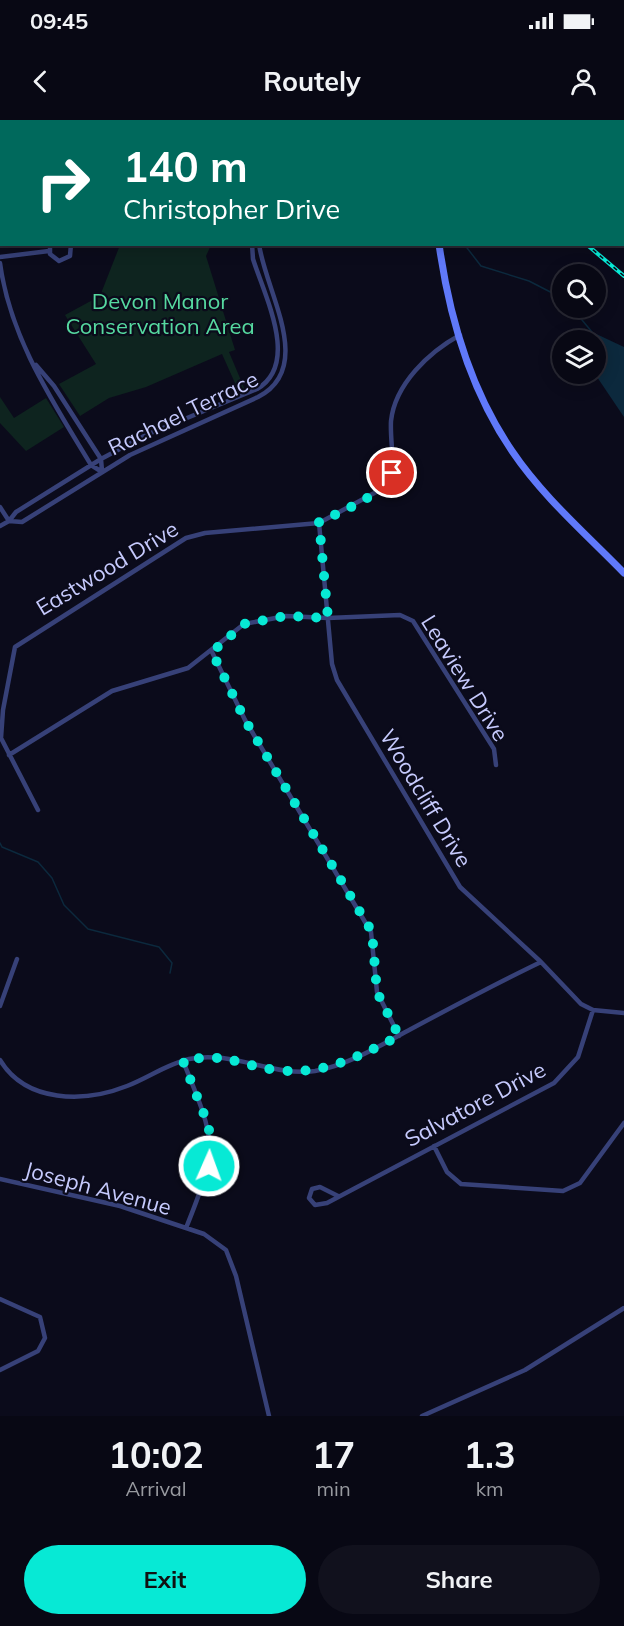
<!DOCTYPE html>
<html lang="en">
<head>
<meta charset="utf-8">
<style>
  body { margin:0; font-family:Mulish,sans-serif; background:#11111d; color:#f1f3f6; height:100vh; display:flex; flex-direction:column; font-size:22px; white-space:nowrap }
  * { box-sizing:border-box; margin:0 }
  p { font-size:20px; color:#989aa0 }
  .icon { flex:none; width:33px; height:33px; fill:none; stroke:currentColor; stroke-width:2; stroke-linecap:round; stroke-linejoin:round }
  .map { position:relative; height:1296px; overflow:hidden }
  .details { display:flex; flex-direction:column; background:#080814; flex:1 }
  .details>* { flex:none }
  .hud { position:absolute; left:0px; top:0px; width:624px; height:126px; box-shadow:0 3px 15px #0003,0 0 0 2px #292934; background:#00695c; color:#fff; overflow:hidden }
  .fabs { position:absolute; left:552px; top:144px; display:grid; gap:12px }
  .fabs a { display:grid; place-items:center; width:54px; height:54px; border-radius:50%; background:#080814; box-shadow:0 3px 15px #0003,0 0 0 2px #292934; font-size:30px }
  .pin { position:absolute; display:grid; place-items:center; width:51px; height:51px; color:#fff; margin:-26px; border:3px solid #fff; border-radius:50%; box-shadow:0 2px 6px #0007 }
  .me { position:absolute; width:66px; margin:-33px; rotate:2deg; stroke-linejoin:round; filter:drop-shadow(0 0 4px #0008) }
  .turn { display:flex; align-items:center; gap:21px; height:126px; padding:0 24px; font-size:27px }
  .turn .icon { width:78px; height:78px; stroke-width:2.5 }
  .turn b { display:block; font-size:42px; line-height:51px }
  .eta { display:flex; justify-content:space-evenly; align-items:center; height:102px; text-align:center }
  .eta b { font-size:36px; font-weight:700; line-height:42px }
  .cta { display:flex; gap:12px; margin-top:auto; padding:12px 24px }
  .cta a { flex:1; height:69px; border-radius:36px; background:#07e9d5; color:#111; font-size:24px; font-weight:700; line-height:69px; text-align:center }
  .cta a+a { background:#11111d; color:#f1f3f6 }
  .status { display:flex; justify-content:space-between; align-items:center; height:42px; padding:0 30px; background:#080814; direction:ltr }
  .status svg { height:16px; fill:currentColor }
  header { display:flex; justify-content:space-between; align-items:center; height:78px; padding:0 24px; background:#080814; font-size:27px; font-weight:700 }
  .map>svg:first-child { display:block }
  .green { fill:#0e241f }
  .water { fill:#0c293d }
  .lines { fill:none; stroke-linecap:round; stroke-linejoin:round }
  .stream { stroke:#0c293d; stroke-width:1.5 }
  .minor { stroke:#374178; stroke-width:4.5 }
  .secondary { stroke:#6079fa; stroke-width:7 }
  .rail-casing { stroke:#07e9d5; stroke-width:4 }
  .rail { stroke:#0b0b1b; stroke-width:1.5; stroke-dasharray:4.5; stroke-linecap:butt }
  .route { stroke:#07e9d5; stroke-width:10; stroke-dasharray:0 18 }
  .labels { text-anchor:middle; stroke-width:4.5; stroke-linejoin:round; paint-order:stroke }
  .park-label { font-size:22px; fill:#56d9a0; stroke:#0b0b1b }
  .street-label { font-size:22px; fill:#c6cafd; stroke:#0b0b1b }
</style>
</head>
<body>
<div class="status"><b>09:45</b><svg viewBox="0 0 49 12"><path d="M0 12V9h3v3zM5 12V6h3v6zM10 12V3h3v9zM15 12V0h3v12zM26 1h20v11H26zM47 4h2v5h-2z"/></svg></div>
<header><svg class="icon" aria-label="back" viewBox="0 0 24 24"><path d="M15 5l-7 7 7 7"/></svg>Routely<svg class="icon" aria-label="person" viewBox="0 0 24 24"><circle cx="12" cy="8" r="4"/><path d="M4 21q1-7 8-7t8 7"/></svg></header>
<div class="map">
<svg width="624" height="1296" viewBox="0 0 624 1296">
  <rect width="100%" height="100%" fill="#0b0b1b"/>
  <path class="green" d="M 199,125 L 205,127 L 211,125 L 206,136 L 235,230 L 229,232 L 245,270 L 239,272 L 222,234 L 146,267 L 109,278 L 80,296 L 59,264 L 96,244 L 65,195 L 100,176 L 120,125 Z
    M 0,277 L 14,298 L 46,278 L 64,307 L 26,331 L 0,303 Z"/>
  <path class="water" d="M 592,212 L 624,227 L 624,297 L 595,254 L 596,220 L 592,220 Z"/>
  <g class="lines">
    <path class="stream" d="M 464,124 L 481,146 L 529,161 L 562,178
      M 572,188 L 592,212
      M 0,723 L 2,727 L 38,742 L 52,758 L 64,785 L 88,809 L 159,827 L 172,843 L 170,853"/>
    <path class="minor" d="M 275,0 L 278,2
      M 292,0 L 295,2
      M 76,2 L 77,0
      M 0,94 L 2,88
      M 50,124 L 50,134 L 59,141 L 70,136 L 71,124
      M 0,137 L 49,131
      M 0,143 C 10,218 53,282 91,345 L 102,352
      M 36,245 L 54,266 L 101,339 L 102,351
      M 0,387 L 9,401
      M 9,401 L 22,402 L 130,335 L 258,277 C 316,247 265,171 259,124
      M 319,403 L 332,544 L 337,560 L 460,767 L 541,842 L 581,884 L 593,890 L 624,893
      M 0,406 L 9,401 L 16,392 L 101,339 L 146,315 L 257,269 C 300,244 265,177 253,139 L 252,124
      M 212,532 L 245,600 L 371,812 L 377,872 L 399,916
      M 9,635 L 112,571 L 188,548 L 244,504 L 286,496 L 328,498 L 400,495 L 413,501 L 494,629 L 496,645
      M 38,690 L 1,618 L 3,590 L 15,527 L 186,418 L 205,413 L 319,403 L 378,371 L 390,360 L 392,353 C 394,336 390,318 391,301 C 395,264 429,232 460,215
      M 0,886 L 17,839
      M 0,940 C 26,983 84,983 127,966 C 148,958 167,944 189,939 C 233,930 272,957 315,951 C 349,945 381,925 411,909 C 454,886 497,863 541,842
      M 183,941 C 216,1022 219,1026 186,1108
      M 434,1026 L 447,1052 L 461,1064 L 563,1071 L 580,1063 L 624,1003
      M 0,1059 L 120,1086 L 204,1114 L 226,1130 L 236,1156 L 269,1296
      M 338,1076 L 320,1067 L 312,1069 L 309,1078 L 315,1085 L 327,1083 L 554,963 L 578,937 L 593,890
      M 0,1179 L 40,1197 L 45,1218 L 38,1231 L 0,1250
      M 422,1296 L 525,1250 L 624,1188"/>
    <path class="secondary" d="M 438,2 L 439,0
      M 439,124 C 449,196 471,271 512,331 C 543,377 586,414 624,453"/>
    <g class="rail-casing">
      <path id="rail" d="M 435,0 L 437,2
        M 586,124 L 624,156"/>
    </g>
    <use href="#rail" class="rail"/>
  </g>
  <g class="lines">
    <path class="route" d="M 209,1046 L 209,1007 L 183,941 C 227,931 238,946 278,950 C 323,956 360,936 399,916 L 377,872 L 372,812 L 245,600 L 212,532 L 244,504 L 286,496 L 328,498 L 319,402 C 340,392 384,375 392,353"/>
  </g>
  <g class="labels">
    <g class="park-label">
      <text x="160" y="189">Devon Manor<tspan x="160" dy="25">Conservation Area</tspan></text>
    </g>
    <g class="street-label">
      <text transform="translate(183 293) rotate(-26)" y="8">Rachael Terrace</text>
      <text transform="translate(107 448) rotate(-31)" y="8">Eastwood Drive</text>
      <text transform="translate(465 558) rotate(58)" y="8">Leaview Drive</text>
      <text transform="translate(426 678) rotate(59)" y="8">Woodcliff Drive</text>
      <text transform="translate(475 984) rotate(-28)" y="8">Salvatore Drive</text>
      <text transform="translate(98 1068) rotate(15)" y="8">Joseph Avenue</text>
    </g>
  </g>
</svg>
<div class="fabs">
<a><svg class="icon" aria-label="search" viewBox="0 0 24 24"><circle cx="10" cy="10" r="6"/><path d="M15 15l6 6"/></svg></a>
<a><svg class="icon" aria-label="layers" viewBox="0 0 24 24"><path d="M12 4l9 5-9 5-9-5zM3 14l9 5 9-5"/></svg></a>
</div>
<div class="pin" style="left:392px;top:353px;background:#d93025"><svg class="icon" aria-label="arrive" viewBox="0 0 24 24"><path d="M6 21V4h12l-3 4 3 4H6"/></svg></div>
<svg class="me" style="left:209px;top:1046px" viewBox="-20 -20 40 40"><circle r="17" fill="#07e9d5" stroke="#fff" stroke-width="3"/><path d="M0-11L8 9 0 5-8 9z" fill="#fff"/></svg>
<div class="hud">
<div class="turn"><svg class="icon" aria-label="right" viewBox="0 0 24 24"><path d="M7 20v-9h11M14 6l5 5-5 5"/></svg><div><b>140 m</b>Christopher Drive</div></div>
</div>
</div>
<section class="details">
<div class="eta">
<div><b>10:02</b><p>Arrival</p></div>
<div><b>17</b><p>min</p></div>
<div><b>1.3</b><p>km</p></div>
</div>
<div class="cta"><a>Exit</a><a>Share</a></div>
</section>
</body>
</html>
